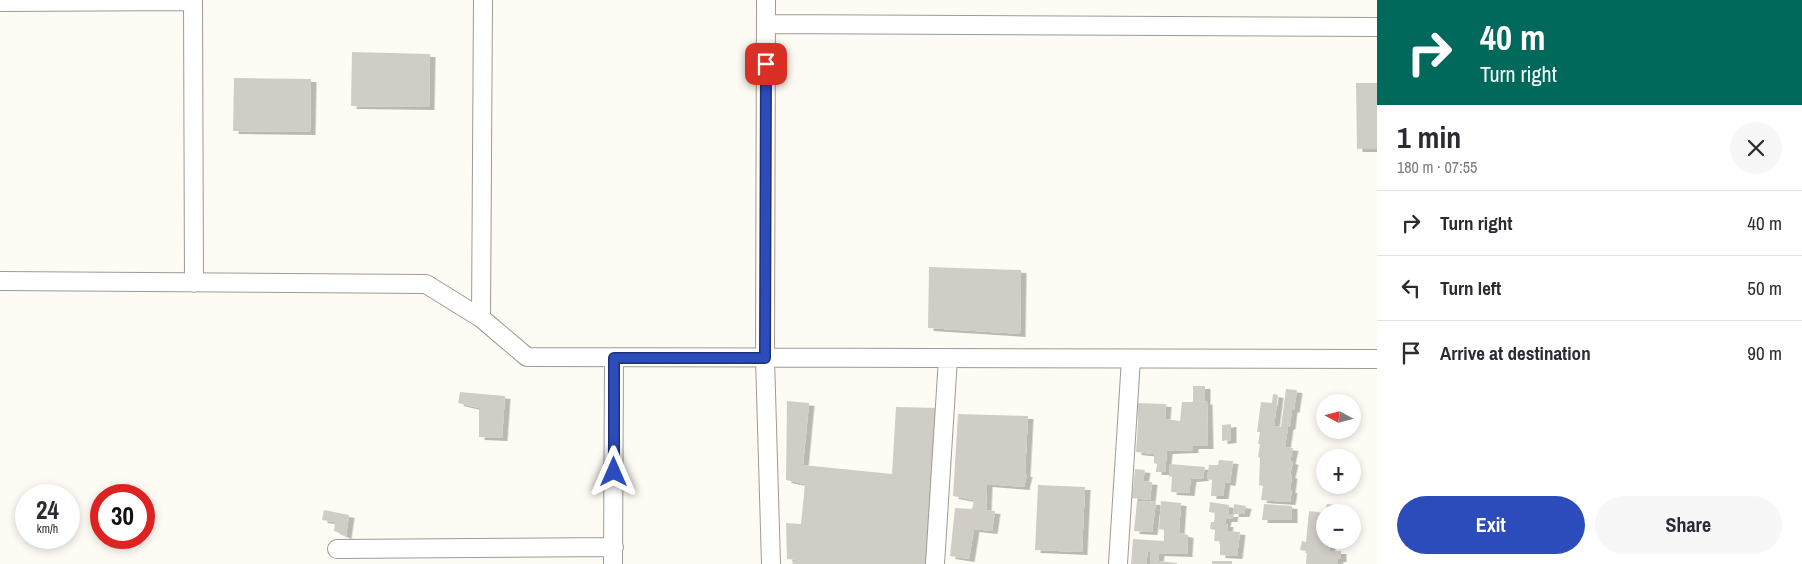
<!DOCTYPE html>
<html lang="en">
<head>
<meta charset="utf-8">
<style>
  body { margin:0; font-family:"Archivo Narrow",sans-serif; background:#f7f7f7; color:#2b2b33; height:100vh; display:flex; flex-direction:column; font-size:19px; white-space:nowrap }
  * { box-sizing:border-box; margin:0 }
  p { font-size:16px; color:#7c7c81 }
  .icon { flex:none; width:28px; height:28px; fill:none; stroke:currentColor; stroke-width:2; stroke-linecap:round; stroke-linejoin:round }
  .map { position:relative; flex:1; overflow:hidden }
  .drawer { display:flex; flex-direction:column; background:#fff; width:425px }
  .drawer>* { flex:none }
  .hud { background:#00695c; color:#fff; overflow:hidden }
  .needle { width:32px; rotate:277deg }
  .tools { position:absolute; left:1316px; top:394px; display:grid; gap:10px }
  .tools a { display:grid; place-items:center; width:45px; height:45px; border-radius:50%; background:#fff; box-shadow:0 2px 8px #0003; font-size:25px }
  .speed { position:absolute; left:15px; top:484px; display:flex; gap:10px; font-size:25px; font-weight:700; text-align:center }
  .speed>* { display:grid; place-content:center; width:65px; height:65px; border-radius:50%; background:#fff; box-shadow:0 2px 8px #0003; line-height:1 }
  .speed small { font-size:12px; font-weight:400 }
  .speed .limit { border:8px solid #d22; background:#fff; color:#111 }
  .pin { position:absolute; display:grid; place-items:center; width:42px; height:42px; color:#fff; margin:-21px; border-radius:10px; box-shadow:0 2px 8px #0006 }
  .me { position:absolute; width:55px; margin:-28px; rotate:0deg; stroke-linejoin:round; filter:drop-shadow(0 0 4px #0008) }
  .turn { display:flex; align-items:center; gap:18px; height:105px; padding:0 20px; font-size:22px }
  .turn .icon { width:65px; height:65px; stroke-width:2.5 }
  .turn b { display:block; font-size:35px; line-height:42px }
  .round { display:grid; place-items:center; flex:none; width:52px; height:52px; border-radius:26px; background:#f7f7f7 }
  .headline { display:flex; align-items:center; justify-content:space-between; height:85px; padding:0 20px }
  h1 { font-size:30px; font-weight:700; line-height:38px }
  .primary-button { display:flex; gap:10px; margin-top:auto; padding:10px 20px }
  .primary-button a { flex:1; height:58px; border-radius:30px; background:#2c4cbc; color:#fff; font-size:20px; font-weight:700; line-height:58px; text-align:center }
  .primary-button a+a { background:#f7f7f7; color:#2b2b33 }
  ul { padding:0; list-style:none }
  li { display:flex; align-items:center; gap:15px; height:65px; padding:0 20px; border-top:1px solid #e1e1e2 }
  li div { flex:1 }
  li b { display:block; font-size:19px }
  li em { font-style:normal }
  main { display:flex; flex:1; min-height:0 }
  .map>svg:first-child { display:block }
  .building { fill:#d0cdc7; filter:url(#shadow) }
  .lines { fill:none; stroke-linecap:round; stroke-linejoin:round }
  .minor-casing { stroke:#9d9b95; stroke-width:20 }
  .minor { stroke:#fff; stroke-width:18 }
  .route-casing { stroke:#1d317a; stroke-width:12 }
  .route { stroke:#2c4cbc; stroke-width:9 }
</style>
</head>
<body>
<main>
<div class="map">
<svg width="1377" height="564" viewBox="0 0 1377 564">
  <defs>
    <filter id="shadow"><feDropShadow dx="5.5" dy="3" stdDeviation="0" flood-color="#0004"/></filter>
  </defs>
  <rect width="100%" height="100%" fill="#fefbf4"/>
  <path class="building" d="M 352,52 L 430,54 L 429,107 L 351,106 Z
    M 234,78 L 311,79 L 310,132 L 233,131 Z
    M 1356,83 L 1377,83 L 1377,149 L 1357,149 Z
    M 929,267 L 1021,270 L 1020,334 L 928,328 Z
    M 1193,386 L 1205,386 L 1205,402 L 1207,401 L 1208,446 L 1193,446 L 1193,450 L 1167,451 L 1165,472 L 1156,472 L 1157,464 L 1154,463 L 1154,454 L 1136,452 L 1138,422 L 1137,403 L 1166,404 L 1165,419 L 1180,421 L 1182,402 L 1193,402 Z
    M 1286,389 L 1297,390 L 1294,410 L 1292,409 L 1290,426 L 1288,427 L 1285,447 L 1293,448 L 1290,461 L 1293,462 L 1290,475 L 1292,476 L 1290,490 L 1292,490 L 1290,502 L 1261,500 L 1263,486 L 1259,485 L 1260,458 L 1258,457 L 1260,444 L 1258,444 L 1260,432 L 1257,432 L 1261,402 L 1272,403 L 1273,394 L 1278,395 L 1274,426 L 1281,427 Z
    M 460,392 L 505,396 L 502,438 L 479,437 L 479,408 L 458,403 Z
    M 787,401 L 809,403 L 803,465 L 892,474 L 896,407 L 940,408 L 928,564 L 791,564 L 797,560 L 787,559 L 786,523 L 801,524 L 805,484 L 786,480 Z
    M 958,414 L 1028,416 L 1025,474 L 1027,474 L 1024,487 L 987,484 L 986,510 L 995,511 L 992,531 L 974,529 L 969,559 L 950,556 L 955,508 L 972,509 L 974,500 L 953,496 Z
    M 1231,424 L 1231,440 L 1222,441 L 1222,425 Z
    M 1219,460 L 1233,461 L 1230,483 L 1225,482 L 1223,496 L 1211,496 L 1212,480 L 1207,479 L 1209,465 L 1218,465 Z
    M 1170,464 L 1205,467 L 1203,478 L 1191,479 L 1189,493 L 1171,492 L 1172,477 L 1169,476 Z
    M 1135,469 L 1145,470 L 1143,481 L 1152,482 L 1150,500 L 1132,498 Z
    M 1038,485 L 1085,487 L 1082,552 L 1035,550 Z
    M 1137,501 L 1156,502 L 1152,532 L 1134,531 Z
    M 1161,501 L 1181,503 L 1179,533 L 1188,535 L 1187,554 L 1159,553 L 1158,561 L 1177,563 L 1177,564 L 1150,564 L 1151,552 L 1148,551 L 1146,564 L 1131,564 L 1133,539 L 1164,541 L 1164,530 L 1159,529 Z
    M 1210,502 L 1229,505 L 1228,514 L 1233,514 L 1232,519 L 1226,519 L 1225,524 L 1228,524 L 1227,531 L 1240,532 L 1237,556 L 1220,555 L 1220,541 L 1214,541 L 1215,530 L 1210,529 L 1211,522 L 1214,522 L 1215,513 L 1209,512 Z
    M 1234,504 L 1246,506 L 1244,514 L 1233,514 Z
    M 1264,504 L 1292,506 L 1292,520 L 1262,520 Z
    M 1327,504 L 1335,505 L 1334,512 L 1325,512 Z
    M 324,510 L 349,515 L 346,536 L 334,531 L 335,522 L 322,520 Z
    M 1309,511 L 1325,513 L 1325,540 L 1337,540 L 1336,542 L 1331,543 L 1329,551 L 1341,551 L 1341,559 L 1338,559 L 1337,564 L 1306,564 L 1307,551 L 1300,550 L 1302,541 L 1306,542 Z
    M 1212,561 L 1232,561 L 1232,564 L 1212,564 Z"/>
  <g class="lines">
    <g class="minor-casing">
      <path id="minor" d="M 193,0 L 194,283
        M 766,0 L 765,358 L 771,564
        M 0,2 L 193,1
        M 766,24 L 1377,27
        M 0,281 L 426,284 L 481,318 L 527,357 L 1377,359
        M 481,318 L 483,0
        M 337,549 L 614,547
        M 613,564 L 614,357
        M 935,564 L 948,358
        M 1118,564 L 1131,359"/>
    </g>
    <use href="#minor" class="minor"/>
  </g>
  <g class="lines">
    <g class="route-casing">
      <path id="route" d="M 614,472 L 614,358 L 765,358 L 766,64"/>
    </g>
    <use href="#route" class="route"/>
  </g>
</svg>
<div class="tools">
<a><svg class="needle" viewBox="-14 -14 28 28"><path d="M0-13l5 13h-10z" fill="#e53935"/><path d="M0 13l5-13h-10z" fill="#7c7c81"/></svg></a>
<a>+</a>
<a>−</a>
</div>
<div class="speed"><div>24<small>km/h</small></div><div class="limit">30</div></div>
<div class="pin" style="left:766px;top:64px;background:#d93025"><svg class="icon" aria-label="arrive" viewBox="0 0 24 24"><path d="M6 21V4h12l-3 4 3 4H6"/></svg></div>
<svg class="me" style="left:614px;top:472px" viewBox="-20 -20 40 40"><path d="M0-17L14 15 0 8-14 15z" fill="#2c4cbc" stroke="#fff" stroke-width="4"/></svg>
</div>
<section class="drawer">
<div class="hud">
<div class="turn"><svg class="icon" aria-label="right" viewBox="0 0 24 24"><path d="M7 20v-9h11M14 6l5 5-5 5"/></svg><div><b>40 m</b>Turn right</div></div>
</div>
<div class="headline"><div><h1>1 min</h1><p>180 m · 07:55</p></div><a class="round"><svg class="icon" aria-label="close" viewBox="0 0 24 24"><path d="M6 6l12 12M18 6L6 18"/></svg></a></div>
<ul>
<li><svg class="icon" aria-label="right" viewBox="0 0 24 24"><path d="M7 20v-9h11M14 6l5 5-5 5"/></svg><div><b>Turn right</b></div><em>40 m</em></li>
<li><svg class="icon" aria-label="left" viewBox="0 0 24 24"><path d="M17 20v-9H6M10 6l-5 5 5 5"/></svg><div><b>Turn left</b></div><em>50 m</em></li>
<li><svg class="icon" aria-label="arrive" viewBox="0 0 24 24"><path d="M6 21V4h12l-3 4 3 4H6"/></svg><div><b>Arrive at destination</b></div><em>90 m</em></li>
</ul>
<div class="primary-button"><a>Exit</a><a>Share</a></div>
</section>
</main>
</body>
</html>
